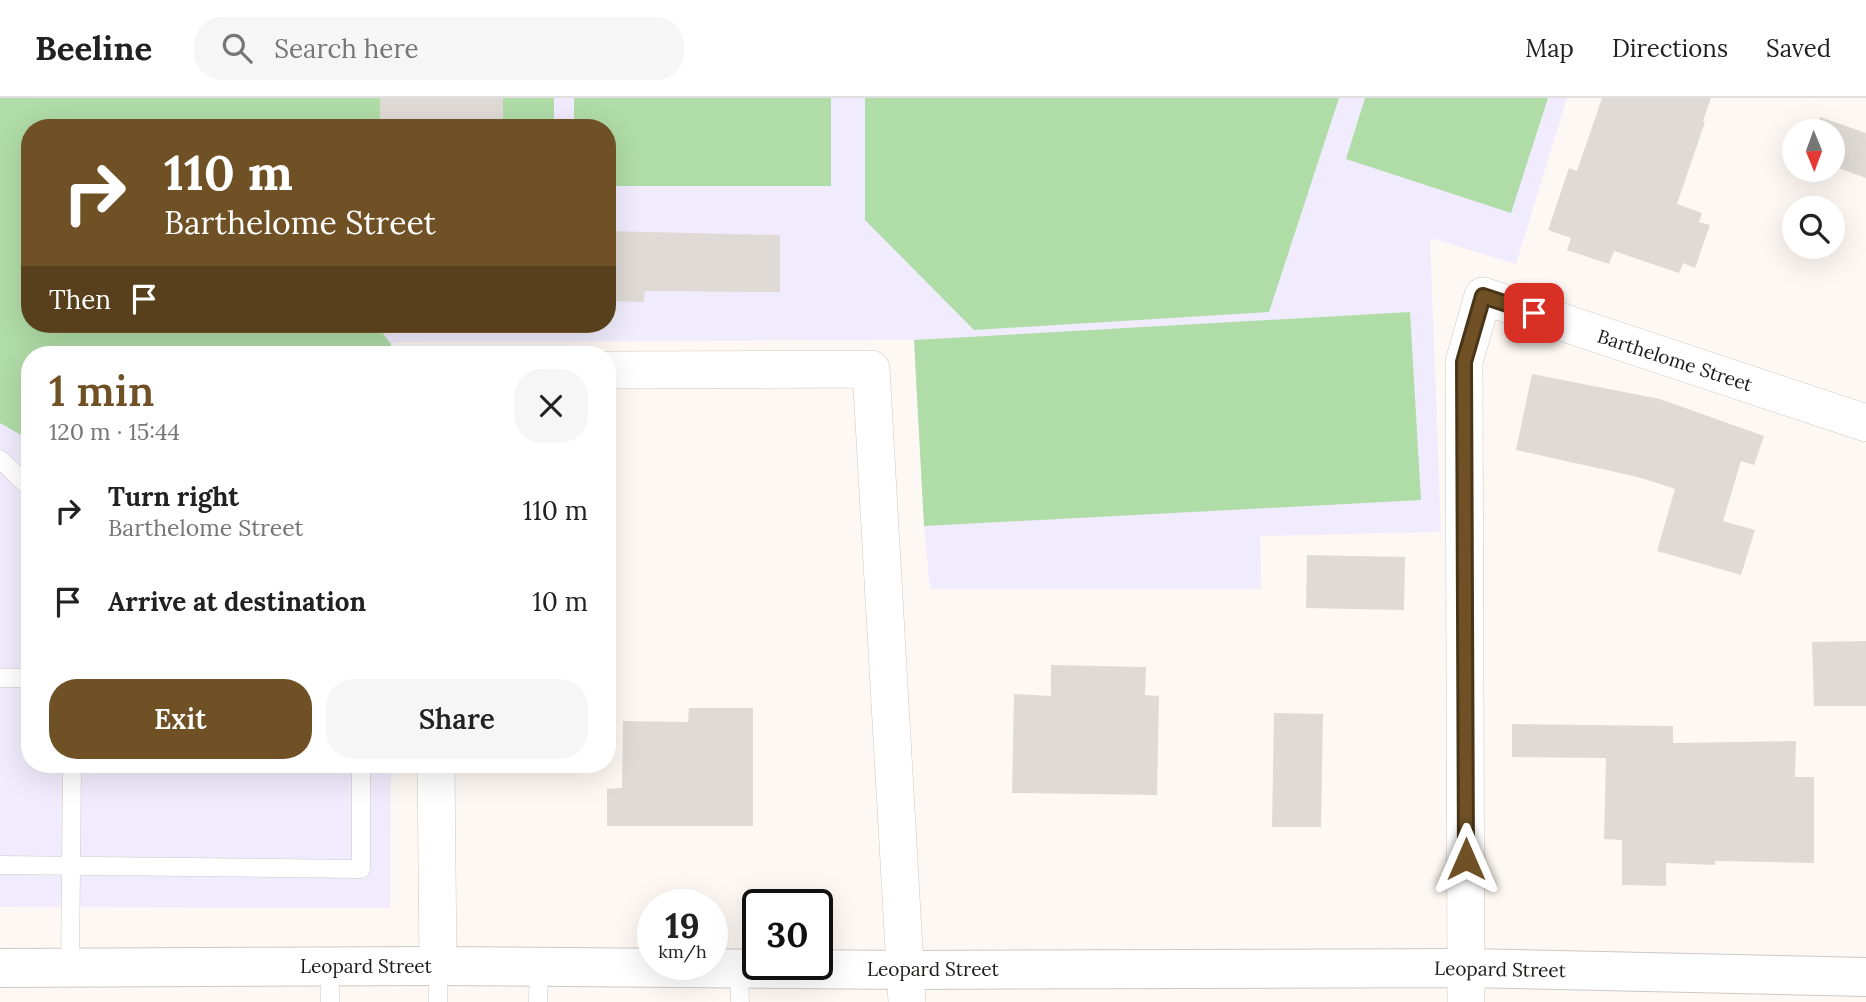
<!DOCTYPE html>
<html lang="en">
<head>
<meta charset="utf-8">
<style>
  body { margin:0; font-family:Lora,serif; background:#f6f6f6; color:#222; height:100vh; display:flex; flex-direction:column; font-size:26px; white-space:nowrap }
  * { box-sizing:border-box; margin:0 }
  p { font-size:23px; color:#767676 }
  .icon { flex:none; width:38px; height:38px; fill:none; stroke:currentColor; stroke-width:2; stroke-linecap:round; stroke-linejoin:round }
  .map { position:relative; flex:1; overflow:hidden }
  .sheet { position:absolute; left:21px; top:248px; width:595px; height:427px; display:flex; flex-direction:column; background:#fff; border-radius:28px; box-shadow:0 7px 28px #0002 }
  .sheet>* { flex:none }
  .banner { position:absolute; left:21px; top:21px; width:595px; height:214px; border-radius:28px; box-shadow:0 7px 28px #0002; background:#6f5125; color:#fff; overflow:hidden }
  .needle { width:46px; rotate:179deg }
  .controls { position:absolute; left:1782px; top:21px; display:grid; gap:14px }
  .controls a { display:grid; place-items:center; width:63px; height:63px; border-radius:50%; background:#fff; box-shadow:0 7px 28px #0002; font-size:35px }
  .speed { position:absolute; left:637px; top:791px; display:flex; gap:14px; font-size:35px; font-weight:700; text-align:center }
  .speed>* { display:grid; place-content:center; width:91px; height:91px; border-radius:50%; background:#fff; box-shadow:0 7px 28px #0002; line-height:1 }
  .speed small { font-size:18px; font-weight:400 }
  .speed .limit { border:4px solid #111; border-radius:10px; background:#fff; color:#111 }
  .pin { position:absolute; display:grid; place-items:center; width:60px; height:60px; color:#fff; margin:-30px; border-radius:14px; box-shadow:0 4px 10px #0006 }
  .me { position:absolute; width:77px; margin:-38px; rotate:0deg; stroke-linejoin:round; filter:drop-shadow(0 0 5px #0008) }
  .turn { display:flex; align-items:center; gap:24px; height:147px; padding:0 28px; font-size:32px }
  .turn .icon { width:91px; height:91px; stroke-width:2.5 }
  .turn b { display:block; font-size:49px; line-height:60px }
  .then { display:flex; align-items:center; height:66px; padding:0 28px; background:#0003; gap:14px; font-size:26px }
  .round { display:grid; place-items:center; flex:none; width:74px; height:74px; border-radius:28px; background:#f6f6f6 }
  .summary { display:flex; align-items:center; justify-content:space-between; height:119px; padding:0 28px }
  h1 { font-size:42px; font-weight:600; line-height:52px; color:#6f5125 }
  .primary-button { display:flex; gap:14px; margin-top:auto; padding:14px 28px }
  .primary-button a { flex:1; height:80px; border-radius:28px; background:#6f5125; color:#fff; font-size:28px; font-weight:600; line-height:80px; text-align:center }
  .primary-button a+a { background:#f6f6f6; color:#222 }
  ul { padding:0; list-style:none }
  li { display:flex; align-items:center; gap:21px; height:91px; padding:0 28px }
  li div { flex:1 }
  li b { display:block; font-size:26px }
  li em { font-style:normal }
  header { display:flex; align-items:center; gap:42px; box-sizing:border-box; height:98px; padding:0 35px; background:#fff; border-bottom:2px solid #e0e0e0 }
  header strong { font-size:33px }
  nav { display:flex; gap:38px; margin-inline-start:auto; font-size:24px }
  .search { width:490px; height:63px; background:#f6f6f6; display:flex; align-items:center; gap:18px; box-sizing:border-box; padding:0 24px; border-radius:28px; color:#767676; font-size:26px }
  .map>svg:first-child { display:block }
  .education { fill:#f0ecfd; fill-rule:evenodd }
  .green { fill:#b0dca7 }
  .building { fill:#dfdad6 }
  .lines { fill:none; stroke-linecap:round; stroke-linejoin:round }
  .service-casing { stroke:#cdc8c4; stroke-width:19 }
  .minor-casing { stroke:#cdc8c4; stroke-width:38 }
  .secondary-casing { stroke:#cdc8c4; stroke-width:40 }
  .service { stroke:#fff; stroke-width:18 }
  .minor { stroke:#fff; stroke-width:37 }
  .secondary { stroke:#fff; stroke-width:38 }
  .route-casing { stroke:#483518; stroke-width:18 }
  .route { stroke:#6f5125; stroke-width:12 }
  .labels { text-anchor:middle; stroke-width:6; stroke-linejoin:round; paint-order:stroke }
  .street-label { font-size:19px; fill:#1e1c1b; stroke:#fff }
</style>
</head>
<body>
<header>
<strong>Beeline</strong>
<div class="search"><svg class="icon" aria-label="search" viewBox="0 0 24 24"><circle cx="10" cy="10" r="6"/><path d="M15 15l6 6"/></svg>Search here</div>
<nav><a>Map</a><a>Directions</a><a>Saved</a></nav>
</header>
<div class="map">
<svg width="1866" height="904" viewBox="0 0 1866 904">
  <rect width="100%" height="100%" fill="#fdf8f3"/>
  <path class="education" d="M 0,0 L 1567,0 L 1516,166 L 1430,140 L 1441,434 L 1260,438 L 1261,491 L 930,491 L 924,428 L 914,242 L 399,244 L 391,246 L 391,257 L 30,257 L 30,667 L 391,667 L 390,810 L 0,809 ZM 30,30 L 607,30 L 607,226 L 30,226 Z"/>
  <path class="green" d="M 0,0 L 554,0 L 554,30 L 30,30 L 30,226 L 376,226 L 391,246 L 391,257 L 30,257 L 30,342 L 0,325 Z
    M 574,0 L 831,0 L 831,88 L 607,88 L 607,30 L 574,30 Z
    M 865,0 L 1339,0 L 1269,214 L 974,232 L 865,122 Z
    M 1365,0 L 1548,0 L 1511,115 L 1346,61 Z
    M 1410,214 L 1421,402 L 924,428 L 914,242 Z"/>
  <path class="building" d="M 380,0 L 503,0 L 503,30 L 380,30 Z
    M 1602,0 L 1711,0 L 1703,23 L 1705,24 L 1677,106 L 1702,115 L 1699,124 L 1710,127 L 1695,170 L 1683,165 L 1679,175 L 1614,153 L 1609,166 L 1567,152 L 1571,140 L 1548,132 L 1569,70 L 1577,73 Z
    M 1820,19 L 1866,35 L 1866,80 L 1832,68 L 1832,33 L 1815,33 Z
    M 607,133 L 780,137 L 780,194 L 645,193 L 644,204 L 607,203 Z
    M 1532,276 L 1660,301 L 1764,338 L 1754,367 L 1741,363 L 1723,423 L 1755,432 L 1741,477 L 1657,453 L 1675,391 L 1638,379 L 1516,352 Z
    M 1307,457 L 1405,459 L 1404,512 L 1306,510 Z
    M 1866,543 L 1866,608 L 1814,608 L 1812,544 Z
    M 1051,567 L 1146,569 L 1145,597 L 1159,598 L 1157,697 L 1012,695 L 1014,596 L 1051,598 Z
    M 689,610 L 753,610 L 753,728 L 607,728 L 607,691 L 622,690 L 623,623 L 688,624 Z
    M 1274,615 L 1323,616 L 1321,729 L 1272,729 Z
    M 1512,626 L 1673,628 L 1673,645 L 1796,643 L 1795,679 L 1814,679 L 1814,765 L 1715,763 L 1715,767 L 1666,765 L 1666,788 L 1622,787 L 1622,742 L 1604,741 L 1606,660 L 1512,659 Z"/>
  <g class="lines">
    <g class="service-casing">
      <path id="service" d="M 0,361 L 30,390
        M 0,580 L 30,580
        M 0,767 L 361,771 L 361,667
        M 330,868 L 330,904
        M 438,868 L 438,904
        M 70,870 L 72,667
        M 739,870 L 740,904
        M 538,904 L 539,868"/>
    </g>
    <g class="minor-casing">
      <path id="minor" d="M 607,272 L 871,271 L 907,904
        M 436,667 L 438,868
        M 1466,904 L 1464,264 L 1483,198 L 1866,325"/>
    </g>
    <g class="secondary-casing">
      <path id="secondary" d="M 0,870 L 438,868 L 906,872 L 1466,870 L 1866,879"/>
    </g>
    <use href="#service" class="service"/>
    <use href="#minor" class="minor"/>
    <use href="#secondary" class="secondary"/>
  </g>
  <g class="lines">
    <g class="route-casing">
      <path id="route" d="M 1466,761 L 1464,264 L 1483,198 L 1534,215"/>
    </g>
    <use href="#route" class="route"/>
  </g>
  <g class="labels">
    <g class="street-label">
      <text transform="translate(1675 262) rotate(18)" y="7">Barthelome Street</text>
      <text x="366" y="875">Leopard Street</text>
      <text x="933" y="878">Leopard Street</text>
      <text transform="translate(1500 871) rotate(1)" y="7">Leopard Street</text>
    </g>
  </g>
</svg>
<div class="controls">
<a><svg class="needle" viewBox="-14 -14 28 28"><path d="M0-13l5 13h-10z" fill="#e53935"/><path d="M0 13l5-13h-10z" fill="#767676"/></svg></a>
<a><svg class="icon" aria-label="search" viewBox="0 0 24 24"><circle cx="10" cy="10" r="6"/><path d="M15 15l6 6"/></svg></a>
</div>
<div class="speed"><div>19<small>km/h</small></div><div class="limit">30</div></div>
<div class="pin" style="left:1534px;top:215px;background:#d93025"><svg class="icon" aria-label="arrive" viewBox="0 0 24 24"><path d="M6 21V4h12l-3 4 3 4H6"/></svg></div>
<svg class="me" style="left:1466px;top:761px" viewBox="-20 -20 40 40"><path d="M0-17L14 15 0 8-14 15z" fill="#6f5125" stroke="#fff" stroke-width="4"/></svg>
<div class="banner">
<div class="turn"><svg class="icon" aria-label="right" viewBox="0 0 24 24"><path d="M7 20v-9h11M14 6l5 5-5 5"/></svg><div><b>110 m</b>Barthelome Street</div></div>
<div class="then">Then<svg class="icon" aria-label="arrive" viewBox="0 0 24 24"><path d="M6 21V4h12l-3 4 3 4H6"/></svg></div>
</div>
<section class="sheet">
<div class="summary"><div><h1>1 min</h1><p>120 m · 15:44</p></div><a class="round"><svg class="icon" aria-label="close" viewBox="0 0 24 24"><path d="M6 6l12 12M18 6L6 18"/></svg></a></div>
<ul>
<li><svg class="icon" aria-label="right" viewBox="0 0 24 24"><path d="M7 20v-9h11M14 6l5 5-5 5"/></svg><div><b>Turn right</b><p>Barthelome Street</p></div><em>110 m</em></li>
<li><svg class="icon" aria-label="arrive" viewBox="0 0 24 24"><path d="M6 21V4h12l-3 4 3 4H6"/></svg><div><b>Arrive at destination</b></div><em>10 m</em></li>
</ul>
<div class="primary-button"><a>Exit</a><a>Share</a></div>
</section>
</div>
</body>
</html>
